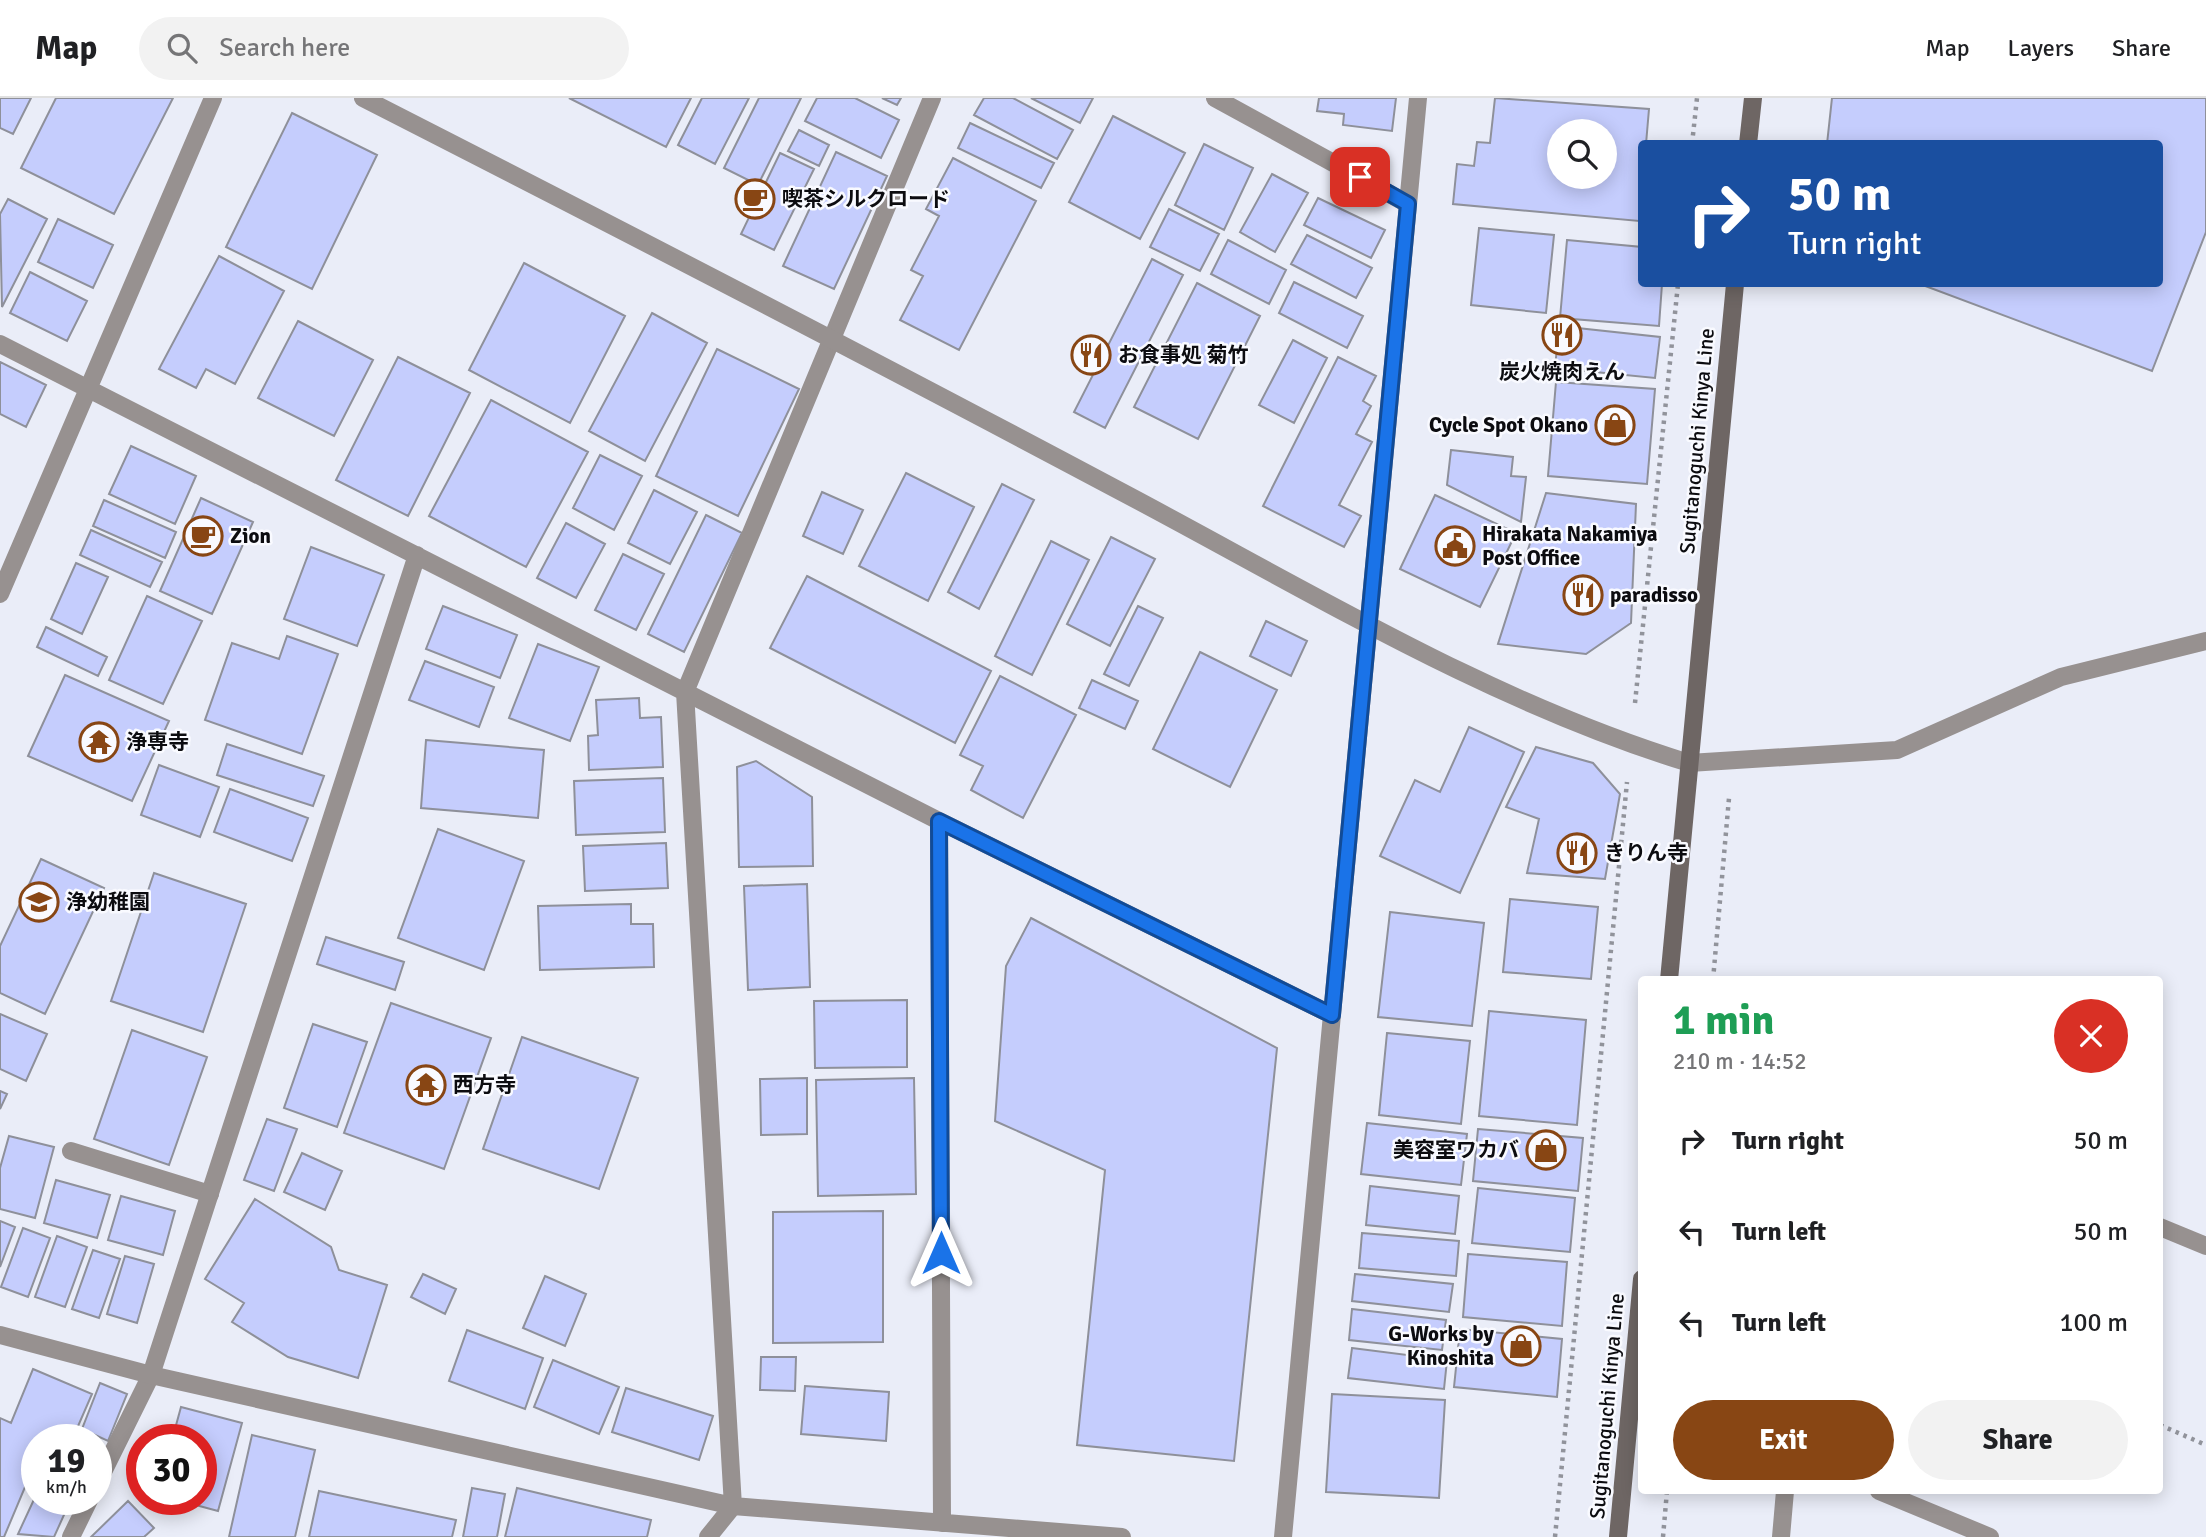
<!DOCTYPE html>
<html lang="en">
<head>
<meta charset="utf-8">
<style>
  body { margin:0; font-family:Signika,"Noto Sans JP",sans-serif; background:#f2f2f2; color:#202124; height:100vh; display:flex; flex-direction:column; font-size:26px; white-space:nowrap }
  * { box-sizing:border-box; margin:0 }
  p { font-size:23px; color:#757577 }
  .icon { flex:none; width:38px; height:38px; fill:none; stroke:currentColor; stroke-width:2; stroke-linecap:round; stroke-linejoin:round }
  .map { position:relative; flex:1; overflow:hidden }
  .drawer { position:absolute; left:1638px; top:878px; width:525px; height:518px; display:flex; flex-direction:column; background:#fff; border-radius:7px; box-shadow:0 4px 18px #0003 }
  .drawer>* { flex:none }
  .top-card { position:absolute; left:1638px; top:42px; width:525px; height:147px; border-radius:7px; box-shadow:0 4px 18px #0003; background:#1a4fa0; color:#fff; overflow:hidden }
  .fabs { position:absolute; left:1547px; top:21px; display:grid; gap:14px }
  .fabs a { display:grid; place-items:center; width:70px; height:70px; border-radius:50%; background:#fff; box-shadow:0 4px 18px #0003; font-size:35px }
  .speed { position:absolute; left:21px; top:1326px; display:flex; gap:14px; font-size:35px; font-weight:700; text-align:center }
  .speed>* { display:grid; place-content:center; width:91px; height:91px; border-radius:50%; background:#fff; box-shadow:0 4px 18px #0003; line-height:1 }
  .speed small { font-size:18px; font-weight:400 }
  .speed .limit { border:10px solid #d22; background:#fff; color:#111 }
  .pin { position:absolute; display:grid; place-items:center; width:60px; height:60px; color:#fff; margin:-30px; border-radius:14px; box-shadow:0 4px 10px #0006 }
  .me { position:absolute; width:77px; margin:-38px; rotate:0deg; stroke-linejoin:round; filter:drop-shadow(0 0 5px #0008) }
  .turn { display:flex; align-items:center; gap:24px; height:147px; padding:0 35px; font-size:32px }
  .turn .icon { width:91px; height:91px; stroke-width:2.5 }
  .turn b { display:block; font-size:49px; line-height:60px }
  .round { display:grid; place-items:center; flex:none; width:74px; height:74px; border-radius:37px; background:#f2f2f2 }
  .summary { display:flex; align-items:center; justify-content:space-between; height:119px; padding:0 35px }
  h1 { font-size:42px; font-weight:700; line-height:52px; color:#1e9e55 }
  .button { display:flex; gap:14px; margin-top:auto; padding:14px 35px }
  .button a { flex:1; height:80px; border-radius:42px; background:#884614; color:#fff; font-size:28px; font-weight:700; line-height:80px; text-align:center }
  .button a+a { background:#f2f2f2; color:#202124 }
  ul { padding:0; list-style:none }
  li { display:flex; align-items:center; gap:21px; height:91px; padding:0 35px }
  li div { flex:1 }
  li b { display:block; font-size:26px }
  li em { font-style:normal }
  header { display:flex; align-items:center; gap:42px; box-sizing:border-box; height:98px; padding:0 35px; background:#fff; border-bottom:2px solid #e0e0e0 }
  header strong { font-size:33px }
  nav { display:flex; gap:38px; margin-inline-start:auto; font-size:24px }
  .search { width:490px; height:63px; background:#f2f2f2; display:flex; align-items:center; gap:18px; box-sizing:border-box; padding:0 24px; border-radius:38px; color:#757577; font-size:26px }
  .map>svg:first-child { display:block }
  .building { fill:#c5cdfd; stroke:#8e909a; stroke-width:2; fill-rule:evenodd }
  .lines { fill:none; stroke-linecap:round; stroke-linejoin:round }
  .path { stroke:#91939b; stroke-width:4.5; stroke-dasharray:3.5 5; stroke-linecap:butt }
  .service { stroke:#979190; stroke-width:18 }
  .pedestrian { stroke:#979190; stroke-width:18 }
  .minor { stroke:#979190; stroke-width:18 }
  .tertiary { stroke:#979190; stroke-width:18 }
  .secondary { stroke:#6e6664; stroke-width:18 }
  .route-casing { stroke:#114b97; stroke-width:18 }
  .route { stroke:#1a73e8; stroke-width:12 }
  .labels { text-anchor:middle; stroke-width:5; stroke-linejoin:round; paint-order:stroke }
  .poi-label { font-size:21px; font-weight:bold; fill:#0c0c10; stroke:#f9faff; text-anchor:start }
  .street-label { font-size:21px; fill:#0c0c10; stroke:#f9faff }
</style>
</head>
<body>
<header>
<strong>Map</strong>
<div class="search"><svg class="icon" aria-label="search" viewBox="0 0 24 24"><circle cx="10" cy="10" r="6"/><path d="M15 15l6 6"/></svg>Search here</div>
<nav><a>Map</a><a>Layers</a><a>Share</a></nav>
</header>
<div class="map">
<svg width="2206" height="1439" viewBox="0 0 2206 1439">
  <rect width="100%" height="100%" fill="#eaedf8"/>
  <path class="building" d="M 0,0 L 31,0 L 13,36 L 0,30 Z
    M 56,0 L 173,0 L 114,116 L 21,70 Z
    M 569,0 L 691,0 L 666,49 Z
    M 702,0 L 749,0 L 715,66 L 678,47 Z
    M 759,0 L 801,0 L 758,87 L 724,70 Z
    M 817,0 L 855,0 L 899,22 L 881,60 L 805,23 Z
    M 882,0 L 901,0 L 897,7 Z
    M 984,0 L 1013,0 L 1073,32 L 1057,61 L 974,17 Z
    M 1031,0 L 1093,0 L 1080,25 Z
    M 1319,0 L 1396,0 L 1392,33 L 1343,27 L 1344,16 L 1317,13 Z
    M 1495,0 L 1649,11 L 1646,46 L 1642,46 L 1639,123 L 1453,106 L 1457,66 L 1474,68 L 1477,44 L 1490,45 ZM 1559,33 L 1605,33 L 1605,79 L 1559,79 Z
    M 1832,0 L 2206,0 L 2206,134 L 2152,273 L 1920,186 L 2160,186 L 2160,46 L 1827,46 Z
    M 292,15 L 377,57 L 312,191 L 226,149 Z
    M 1113,18 L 1185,55 L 1140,141 L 1069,104 Z
    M 970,25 L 1054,65 L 1041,90 L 958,50 Z
    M 799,32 L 829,47 L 819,68 L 788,53 Z
    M 1204,46 L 1253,70 L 1224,132 L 1175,107 Z
    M 836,54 L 887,78 L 834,191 L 783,168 Z
    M 780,55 L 814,71 L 774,152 L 741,136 Z
    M 953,60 L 1036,103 L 959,252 L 900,222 L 923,178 L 911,172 L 939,118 L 926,111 Z
    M 1272,76 L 1308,95 L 1275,154 L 1240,134 Z
    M 1318,100 L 1385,132 L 1371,160 L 1304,127 Z
    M 8,101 L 47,121 L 2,209 L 0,116 Z
    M 1169,111 L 1219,136 L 1200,173 L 1150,149 Z
    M 58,121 L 113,147 L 93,190 L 38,164 Z
    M 1479,130 L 1554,137 L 1546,215 L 1471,207 Z
    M 1307,137 L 1372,170 L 1356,200 L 1291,166 Z
    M 1228,142 L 1286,172 L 1269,206 L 1211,176 Z
    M 1567,142 L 1642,149 L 1642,186 L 1662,186 L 1659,228 L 1560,220 Z
    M 219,158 L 284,193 L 235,286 L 206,271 L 196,290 L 159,271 Z
    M 1152,161 L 1183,177 L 1105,330 L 1074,314 Z
    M 524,165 L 625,218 L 570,325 L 469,272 Z
    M 30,174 L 87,203 L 67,243 L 10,215 Z
    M 1294,184 L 1363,218 L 1347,250 L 1279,215 Z
    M 1197,185 L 1260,218 L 1198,341 L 1134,309 Z
    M 652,215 L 707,245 L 645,363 L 589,333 Z
    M 298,223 L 373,262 L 334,338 L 258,300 Z
    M 1559,228 L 1660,239 L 1655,280 L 1555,270 Z
    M 1293,242 L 1327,260 L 1294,325 L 1259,307 Z
    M 717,251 L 799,291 L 738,418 L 656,378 Z
    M 398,259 L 470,295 L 408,418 L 336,382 Z
    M 1338,259 L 1376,278 L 1363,303 L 1371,308 L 1356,336 L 1372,344 L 1339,407 L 1361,418 L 1344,449 L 1263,408 Z
    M 0,264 L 46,287 L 26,329 L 0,316 Z
    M 1556,284 L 1655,291 L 1647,386 L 1548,378 Z
    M 491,302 L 588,354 L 526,469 L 429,418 Z
    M 131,348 L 196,378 L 175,426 L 109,396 Z
    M 1451,352 L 1513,359 L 1511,378 L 1526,379 L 1521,424 L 1447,387 Z
    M 600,357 L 642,378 L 614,432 L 573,410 Z
    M 906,375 L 974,409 L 928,503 L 859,468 Z
    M 1002,386 L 1034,402 L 979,511 L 948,494 Z
    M 654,392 L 697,414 L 670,466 L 628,445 Z
    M 822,394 L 863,412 L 843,456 L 803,438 Z
    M 1546,395 L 1636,406 L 1631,525 L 1586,556 L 1498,546 Z
    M 1435,397 L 1516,435 L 1480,509 L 1400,471 Z
    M 201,400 L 253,424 L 212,516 L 160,493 Z
    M 104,402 L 176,434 L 165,460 L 93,428 Z
    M 706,417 L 742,435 L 684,554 L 648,536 Z
    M 566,425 L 605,446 L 576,500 L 537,480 Z
    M 91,432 L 162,464 L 150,489 L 80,457 Z
    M 1111,439 L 1155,461 L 1110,548 L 1067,526 Z
    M 1051,443 L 1089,462 L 1032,577 L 995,558 Z
    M 311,449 L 384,477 L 357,548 L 284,521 Z
    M 623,456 L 664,476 L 636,532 L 595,512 Z
    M 76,465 L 108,479 L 82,536 L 51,521 Z
    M 807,478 L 991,573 L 955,645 L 770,550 Z
    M 147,498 L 202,523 L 163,606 L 109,582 Z
    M 443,508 L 517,537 L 500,580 L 426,551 Z
    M 1138,508 L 1163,520 L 1129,588 L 1104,576 Z
    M 1266,523 L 1307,543 L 1291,578 L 1250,558 Z
    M 46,529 L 107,559 L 98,578 L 37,549 Z
    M 287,538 L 338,556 L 302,656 L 205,622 L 232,545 L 279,561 Z
    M 538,546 L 599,569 L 570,643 L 509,620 Z
    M 1200,554 L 1277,592 L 1230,689 L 1153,651 Z
    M 425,563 L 494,589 L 479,629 L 409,602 Z
    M 65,577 L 169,623 L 132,703 L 28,658 Z
    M 1000,578 L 1076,617 L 1023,720 L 971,692 L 983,668 L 960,657 Z
    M 1092,582 L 1138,603 L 1125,631 L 1079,610 Z
    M 639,600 L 640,620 L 661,619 L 663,669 L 589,672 L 588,638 L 598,637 L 596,602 Z
    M 1469,629 L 1524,654 L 1460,795 L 1380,758 L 1415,682 L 1440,694 Z
    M 426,642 L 544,652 L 538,720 L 421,710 Z
    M 227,646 L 324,678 L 313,708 L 217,677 Z
    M 1536,649 L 1593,665 L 1620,696 L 1605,781 L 1527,775 L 1539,721 L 1506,709 Z
    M 756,663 L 812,699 L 813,768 L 739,769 L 737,669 Z
    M 159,667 L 219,689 L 200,739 L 141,717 Z
    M 663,680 L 665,734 L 576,737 L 574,683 Z
    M 230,691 L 308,720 L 292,763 L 214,734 Z
    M 438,731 L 524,763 L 484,872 L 398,840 Z
    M 666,745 L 668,790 L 585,793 L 583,748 Z
    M 41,761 L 104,790 L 45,916 L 0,895 L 0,848 Z
    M 154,775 L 246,806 L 203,934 L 111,903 Z
    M 807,786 L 810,889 L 748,892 L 744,788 Z
    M 1510,801 L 1598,809 L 1591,881 L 1503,874 Z
    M 631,806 L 631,826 L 653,826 L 654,869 L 540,872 L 538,808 Z
    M 1390,814 L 1484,825 L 1472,928 L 1378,919 Z
    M 1031,820 L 1277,950 L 1234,1363 L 1077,1347 L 1105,1072 L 995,1023 L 1006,868 Z
    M 326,839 L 404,864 L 395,892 L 317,866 Z
    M 907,902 L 907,969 L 815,970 L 814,903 Z
    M 391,905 L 491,940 L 444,1071 L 344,1035 Z
    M 1489,913 L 1586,922 L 1577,1027 L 1479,1018 Z
    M 0,916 L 47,936 L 26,983 L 0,971 Z
    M 313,926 L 367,944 L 337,1029 L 284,1010 Z
    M 132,932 L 207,959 L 169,1067 L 94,1041 Z
    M 1387,935 L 1470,943 L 1461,1026 L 1379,1017 Z
    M 522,939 L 638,980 L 599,1091 L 483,1051 Z
    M 807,980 L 807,1036 L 761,1037 L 760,981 Z
    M 914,980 L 916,1096 L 818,1098 L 816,982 Z
    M 0,993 L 7,996 L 0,1011 Z
    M 267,1021 L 297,1031 L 274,1093 L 244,1082 Z
    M 1367,1025 L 1467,1036 L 1461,1087 L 1361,1076 Z
    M 1478,1031 L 1583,1040 L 1578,1093 L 1473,1083 Z
    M 9,1038 L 54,1049 L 35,1120 L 0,1111 L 0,1070 Z
    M 302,1055 L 342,1073 L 325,1112 L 284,1094 Z
    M 56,1082 L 110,1097 L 97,1140 L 44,1125 Z
    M 1370,1088 L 1459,1098 L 1455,1136 L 1366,1127 Z
    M 1478,1090 L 1575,1100 L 1570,1154 L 1472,1145 Z
    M 121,1098 L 175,1113 L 163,1157 L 108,1142 Z
    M 255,1101 L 331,1149 L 339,1172 L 387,1187 L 358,1280 L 288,1259 L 232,1224 L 244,1205 L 205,1181 Z
    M 883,1113 L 883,1244 L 773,1245 L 773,1114 Z
    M 0,1123 L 15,1129 L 0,1169 Z
    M 23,1130 L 50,1140 L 28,1199 L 1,1189 Z
    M 1362,1135 L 1459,1143 L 1456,1178 L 1359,1170 Z
    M 57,1138 L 87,1149 L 65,1209 L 35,1199 Z
    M 93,1152 L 120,1161 L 99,1220 L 72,1211 Z
    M 1468,1156 L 1567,1164 L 1562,1228 L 1463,1219 Z
    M 125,1158 L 154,1166 L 137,1225 L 107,1216 Z
    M 423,1176 L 456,1191 L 445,1216 L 411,1199 Z
    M 1355,1176 L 1453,1186 L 1449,1214 L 1352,1203 Z
    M 545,1178 L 586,1196 L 565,1248 L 523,1230 Z
    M 1352,1211 L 1446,1222 L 1442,1252 L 1349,1242 Z
    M 1460,1231 L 1562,1241 L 1557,1299 L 1454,1289 Z
    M 467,1232 L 543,1260 L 525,1311 L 449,1283 Z
    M 1352,1250 L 1447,1262 L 1444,1291 L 1348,1280 Z
    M 761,1259 L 796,1259 L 795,1293 L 760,1292 Z
    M 553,1262 L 619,1289 L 599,1336 L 534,1309 Z
    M 33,1271 L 92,1296 L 72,1342 L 37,1342 L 37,1371 L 33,1370 L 4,1439 L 0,1439 L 0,1320 L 11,1325 Z
    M 100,1285 L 127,1296 L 108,1343 L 82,1331 Z
    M 805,1288 L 889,1294 L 886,1343 L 801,1336 Z
    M 626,1290 L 713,1318 L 699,1362 L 612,1334 Z
    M 1332,1296 L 1445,1302 L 1439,1400 L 1326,1394 Z
    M 181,1309 L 242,1325 L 218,1413 L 177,1402 L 201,1402 L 201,1342 L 172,1342 Z
    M 252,1337 L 315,1352 L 295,1439 L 229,1439 Z
    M 472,1390 L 505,1396 L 497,1439 L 463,1439 Z
    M 517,1390 L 651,1422 L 647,1439 L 505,1439 Z
    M 319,1393 L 456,1422 L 452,1439 L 309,1439 Z
    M 37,1395 L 37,1402 L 54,1402 L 68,1408 L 54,1439 L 18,1436 Z
    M 128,1403 L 154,1430 L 144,1439 L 91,1439 Z"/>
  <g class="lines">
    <path class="path" d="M 1692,46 L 1697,0
      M 1635,605 L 1678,186
      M 1713,882 L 1729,700
      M 2160,1327 L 2206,1347
      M 1555,1439 L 1627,684
      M 1663,1439 L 1667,1393"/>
    <path class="service" d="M 1689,665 L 1897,652 L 2061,579 L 2206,543
      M 71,1053 L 210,1096
      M 96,1388 L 151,1277
      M 71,1439 L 89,1402"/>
    <path class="pedestrian" d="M 2160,1129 L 2206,1148
      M 1879,1393 L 1990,1439
      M 1781,1439 L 1785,1393"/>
    <path class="minor" d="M 1215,0 L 1408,106
      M 0,246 L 939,723 L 1332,917
      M 0,496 L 213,0
      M 939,723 L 942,1425
      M 0,1237 L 151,1277 L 733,1408 L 1122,1439
      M 151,1277 L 417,457
      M 708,1439 L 733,1408 L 685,594 L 932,0
      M 1283,1439 L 1418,0"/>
    <path class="tertiary" d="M 363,0 C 616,129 868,259 1118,392 C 1304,490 1487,603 1689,665"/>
    <path class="secondary" d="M 1748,46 L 1753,0
      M 1669,882 L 1735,186
      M 1618,1439 L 1642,1181"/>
  </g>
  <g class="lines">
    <g class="route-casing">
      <path id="route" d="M 941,1155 L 939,723 L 1332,917 L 1408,106 L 1360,79"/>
    </g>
    <use href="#route" class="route"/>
  </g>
  <defs>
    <g id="cafe-ring" transform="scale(2.0125)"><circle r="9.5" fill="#f9faff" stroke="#884614" stroke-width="1.5"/><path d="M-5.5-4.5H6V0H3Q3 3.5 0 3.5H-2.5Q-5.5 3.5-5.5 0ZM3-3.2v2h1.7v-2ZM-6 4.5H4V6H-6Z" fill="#884614"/></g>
    <g id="restaurant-ring" transform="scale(2.0125)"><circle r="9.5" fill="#f9faff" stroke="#884614" stroke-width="1.5"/><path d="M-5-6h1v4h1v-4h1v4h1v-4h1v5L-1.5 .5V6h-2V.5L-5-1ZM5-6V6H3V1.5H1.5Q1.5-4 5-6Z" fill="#884614"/></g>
    <g id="shop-ring" transform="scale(2.0125)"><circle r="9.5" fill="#f9faff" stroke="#884614" stroke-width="1.5"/><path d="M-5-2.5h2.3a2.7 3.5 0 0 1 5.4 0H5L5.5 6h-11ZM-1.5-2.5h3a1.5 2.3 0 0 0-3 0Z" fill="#884614"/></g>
    <g id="civic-ring" transform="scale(2.0125)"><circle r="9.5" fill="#f9faff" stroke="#884614" stroke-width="1.5"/><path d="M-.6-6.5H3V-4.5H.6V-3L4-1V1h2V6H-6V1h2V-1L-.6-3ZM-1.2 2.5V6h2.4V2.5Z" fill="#884614"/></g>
    <g id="temple-ring" transform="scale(2.0125)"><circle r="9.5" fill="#f9faff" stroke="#884614" stroke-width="1.5"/><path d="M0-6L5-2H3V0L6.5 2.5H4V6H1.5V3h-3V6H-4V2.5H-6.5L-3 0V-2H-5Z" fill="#884614"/></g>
    <g id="school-ring" transform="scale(2.0125)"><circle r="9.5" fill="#f9faff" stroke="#884614" stroke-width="1.5"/><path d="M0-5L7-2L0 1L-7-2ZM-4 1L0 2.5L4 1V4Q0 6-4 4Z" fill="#884614"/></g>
  </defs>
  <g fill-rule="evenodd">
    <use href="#cafe-ring" x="755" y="101"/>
    <use href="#restaurant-ring" x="1562" y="237"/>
    <use href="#restaurant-ring" x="1091" y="257"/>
    <use href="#shop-ring" x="1615" y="327"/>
    <use href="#cafe-ring" x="203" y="438"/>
    <use href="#civic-ring" x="1455" y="448"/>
    <use href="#restaurant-ring" x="1583" y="497"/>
    <use href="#temple-ring" x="99" y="644"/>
    <use href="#restaurant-ring" x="1577" y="755"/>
    <use href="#school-ring" x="39" y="804"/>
    <use href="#temple-ring" x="426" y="987"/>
    <use href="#shop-ring" x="1546" y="1052"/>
    <use href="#shop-ring" x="1521" y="1248"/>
  </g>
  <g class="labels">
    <g class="poi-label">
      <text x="782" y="108">喫茶シルクロード</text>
      <text x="1118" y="264">お食事処 菊竹</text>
      <text x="1562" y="281" text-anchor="middle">炭火焼肉えん</text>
      <text x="1588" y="334" text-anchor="end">Cycle Spot Okano</text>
      <text x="1482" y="443">Hirakata Nakamiya<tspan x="1482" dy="24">Post Office</tspan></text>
      <text x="230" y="445">Zion</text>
      <text x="1610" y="504">paradisso</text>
      <text x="126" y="651">浄専寺</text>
      <text x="1604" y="762">きりん寺</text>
      <text x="66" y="811">浄幼稚園</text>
      <text x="453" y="994">西方寺</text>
      <text x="1519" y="1059" text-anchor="end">美容室ワカバ</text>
      <text x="1494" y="1243" text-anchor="end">G-Works by<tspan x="1494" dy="24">Kinoshita</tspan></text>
    </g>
    <g class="street-label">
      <text transform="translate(1697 343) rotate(-85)" y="7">Sugitanoguchi Kinya Line</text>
      <text transform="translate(1607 1308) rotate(-85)" y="7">Sugitanoguchi Kinya Line</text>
    </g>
  </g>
</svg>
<div class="fabs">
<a><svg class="icon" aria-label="search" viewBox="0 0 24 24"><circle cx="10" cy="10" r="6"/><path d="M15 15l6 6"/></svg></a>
</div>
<div class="speed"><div>19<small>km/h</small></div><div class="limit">30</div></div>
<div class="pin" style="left:1360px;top:79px;background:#d93025"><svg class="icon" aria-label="arrive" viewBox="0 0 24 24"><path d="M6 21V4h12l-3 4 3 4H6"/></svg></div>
<svg class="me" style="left:941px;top:1155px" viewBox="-20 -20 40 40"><path d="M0-17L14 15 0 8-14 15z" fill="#1a73e8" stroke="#fff" stroke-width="4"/></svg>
<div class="top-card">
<div class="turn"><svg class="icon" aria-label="right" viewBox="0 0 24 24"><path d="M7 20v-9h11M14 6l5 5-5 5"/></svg><div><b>50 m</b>Turn right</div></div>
</div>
<section class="drawer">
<div class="summary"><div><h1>1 min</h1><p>210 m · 14:52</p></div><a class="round" style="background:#d93025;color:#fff"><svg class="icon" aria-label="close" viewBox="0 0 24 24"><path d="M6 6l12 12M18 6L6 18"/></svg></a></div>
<ul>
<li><svg class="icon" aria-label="right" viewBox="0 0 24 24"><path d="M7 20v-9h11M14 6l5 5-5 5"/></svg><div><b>Turn right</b></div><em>50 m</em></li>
<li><svg class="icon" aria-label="left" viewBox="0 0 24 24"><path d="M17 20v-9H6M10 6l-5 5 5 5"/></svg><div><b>Turn left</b></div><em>50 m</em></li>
<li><svg class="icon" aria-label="left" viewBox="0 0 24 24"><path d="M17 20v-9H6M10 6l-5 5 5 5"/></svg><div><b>Turn left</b></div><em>100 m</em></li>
</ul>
<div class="button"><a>Exit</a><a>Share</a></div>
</section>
</div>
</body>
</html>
